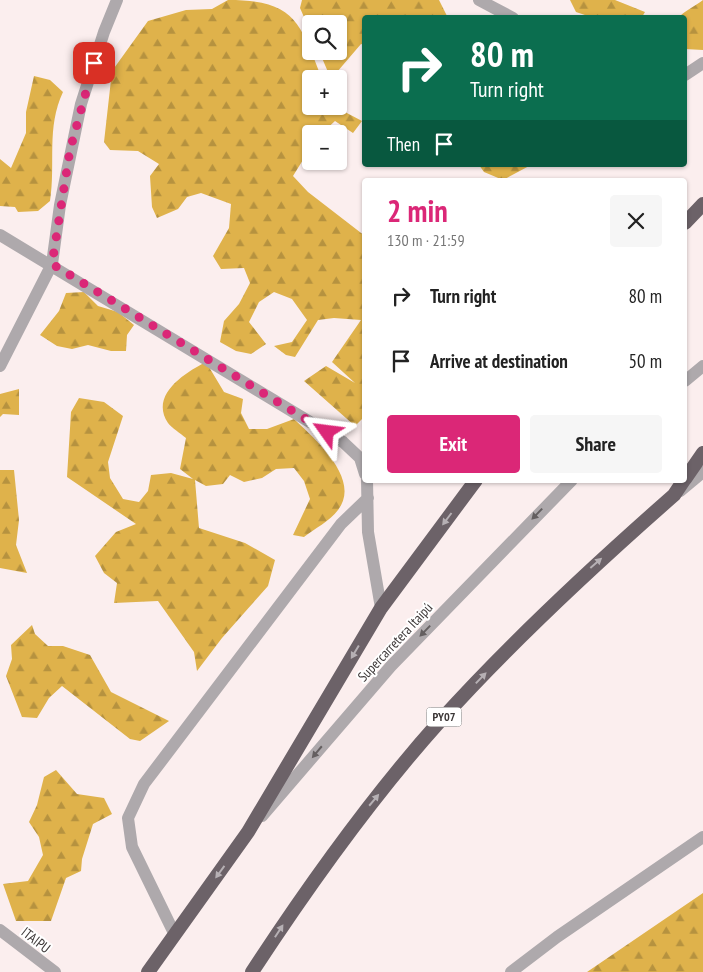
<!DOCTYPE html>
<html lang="en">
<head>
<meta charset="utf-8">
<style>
  body { margin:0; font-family:"PT Sans Narrow",sans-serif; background:#f6f6f6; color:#222; height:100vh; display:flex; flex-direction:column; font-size:19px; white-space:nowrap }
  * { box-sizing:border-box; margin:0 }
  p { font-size:16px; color:#767676 }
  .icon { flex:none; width:28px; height:28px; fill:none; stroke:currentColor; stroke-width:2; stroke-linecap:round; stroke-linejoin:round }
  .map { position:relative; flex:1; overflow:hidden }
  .drawer { position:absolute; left:362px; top:178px; width:325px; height:305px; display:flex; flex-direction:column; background:#fff; border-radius:5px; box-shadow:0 1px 4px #0004 }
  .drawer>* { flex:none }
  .hud { position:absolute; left:362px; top:15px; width:325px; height:152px; border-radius:5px; box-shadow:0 1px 4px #0004; background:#0b6e4f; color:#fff; overflow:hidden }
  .controls { position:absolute; left:302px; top:15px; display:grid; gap:10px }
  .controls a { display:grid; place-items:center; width:45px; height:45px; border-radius:5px; background:#fff; box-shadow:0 1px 4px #0004; font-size:25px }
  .pin { position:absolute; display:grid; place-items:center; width:42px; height:42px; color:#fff; margin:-21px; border-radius:10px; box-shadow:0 2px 8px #0006 }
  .me { position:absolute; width:55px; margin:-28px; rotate:301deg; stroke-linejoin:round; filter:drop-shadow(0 0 4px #0008) }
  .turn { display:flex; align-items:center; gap:18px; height:105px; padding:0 25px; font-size:22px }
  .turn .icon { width:65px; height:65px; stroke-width:2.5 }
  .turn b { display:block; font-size:35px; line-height:42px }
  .then { display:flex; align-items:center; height:48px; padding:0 25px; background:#0003; gap:10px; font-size:19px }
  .round { display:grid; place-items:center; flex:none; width:52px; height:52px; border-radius:5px; background:#f6f6f6 }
  .headline { display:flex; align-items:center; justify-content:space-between; height:85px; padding:0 25px }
  h1 { font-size:30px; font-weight:700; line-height:38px; color:#db2777 }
  .button { display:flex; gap:10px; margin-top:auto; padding:10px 25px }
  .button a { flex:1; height:58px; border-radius:5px; background:#db2777; color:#fff; font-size:20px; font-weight:700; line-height:58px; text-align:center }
  .button a+a { background:#f6f6f6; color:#222 }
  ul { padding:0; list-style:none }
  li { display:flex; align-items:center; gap:15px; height:65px; padding:0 25px }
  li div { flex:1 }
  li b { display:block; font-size:19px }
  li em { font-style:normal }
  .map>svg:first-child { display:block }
  .forest { fill:url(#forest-firs) }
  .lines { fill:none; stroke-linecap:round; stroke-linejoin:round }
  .service { stroke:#aea9ac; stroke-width:12 }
  .minor { stroke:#aea9ac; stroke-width:12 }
  .tertiary { stroke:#aea9ac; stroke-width:12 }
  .trunk { stroke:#6c6268; stroke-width:14 }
  .oneway { fill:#645f60 }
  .oneway2 { fill:#b6b0b4 }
  .route { stroke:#db2777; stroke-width:9; stroke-dasharray:0 16.2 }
  .labels { text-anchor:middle; stroke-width:4; stroke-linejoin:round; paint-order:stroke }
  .shield { fill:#fff; stroke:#767373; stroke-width:1 }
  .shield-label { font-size:12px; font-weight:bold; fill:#3c3737 }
  .street-label { font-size:14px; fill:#3c3737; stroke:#fff }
</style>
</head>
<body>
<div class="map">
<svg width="703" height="972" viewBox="0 0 703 972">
  <defs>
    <pattern id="forest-firs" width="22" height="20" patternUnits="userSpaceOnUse" patternTransform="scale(1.25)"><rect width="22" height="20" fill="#dfb24b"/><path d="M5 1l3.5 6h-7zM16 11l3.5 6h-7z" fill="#b6923f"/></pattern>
  </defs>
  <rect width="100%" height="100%" fill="#fbeeee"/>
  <path class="forest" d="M 228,0 C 295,0 300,22 322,79 L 311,79 L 311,106 L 339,105 L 345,112 L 362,121 L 353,133 L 335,121 L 321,134 L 311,134 L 311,147 L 293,176 L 308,192 L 365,236 L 365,416 L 355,426 L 304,381 L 326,366 L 355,383 L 332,362 L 361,320 L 334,318 L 318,320 L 295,357 L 286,355 L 274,346 L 292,342 L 307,320 L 292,299 L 274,292 L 259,302 L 249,322 L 266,344 L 251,354 L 236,351 L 220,342 L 224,321 L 239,304 L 250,283 L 244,268 L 221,269 L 213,256 L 229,228 L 231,204 L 201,193 L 187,197 L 178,209 L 157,218 L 152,207 L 150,176 L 159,164 L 138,151 L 110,150 L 104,142 L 112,71 L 148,21 L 186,10 L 212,9 Z
    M 302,0 L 439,0 L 447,16 L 365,18 L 365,45 L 361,44 L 331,79 L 319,51 L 339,51 L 339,24 L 311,24 L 311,33 L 300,8 Z
    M 570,0 L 615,0 L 645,12 L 642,17 L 591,17 L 576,12 Z
    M 703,0 L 703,50 L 685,49 L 685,18 L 679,17 C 686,10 695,6 703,0 Z
    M 34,76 L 50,80 L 63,92 C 46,128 56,163 50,201 L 38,211 L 18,212 L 15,207 L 0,206 L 0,159 L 11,168 L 26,133 L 26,112 Z
    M 479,165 L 531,165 L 503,180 L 484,172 Z
    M 84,292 L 98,306 L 118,312 L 134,325 L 127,335 L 126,351 L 111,351 L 88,345 L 72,349 L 57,346 L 40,335 L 59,311 L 66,293 Z
    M 206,362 L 224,392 L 243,399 L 241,413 L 249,429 L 267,429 L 294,419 C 314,438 362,479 338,510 C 330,521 314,529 304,537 L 293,535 L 310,499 L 304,481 L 294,468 L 276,469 L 262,478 L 244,482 L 230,475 L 223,484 L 206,486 L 195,480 L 199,528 L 245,543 L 275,560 L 268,586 L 222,638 L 197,671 L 194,652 L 158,601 L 114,603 L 117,583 L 104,573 L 95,556 L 116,532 L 136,524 L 67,477 L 71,412 L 79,398 L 104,402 L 123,416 L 108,462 L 110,478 L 123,499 L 139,502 L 148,491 L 151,475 L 171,473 L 193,479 L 180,469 L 186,438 C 180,433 172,428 168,423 C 149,395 186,372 206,362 Z
    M 19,389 L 19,415 L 3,414 L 0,417 L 0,394 Z
    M 0,470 L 14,470 L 19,520 L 16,545 L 27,573 L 0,568 Z
    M 32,625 L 35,634 L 48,646 L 63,646 L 90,655 L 111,692 L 169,721 L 140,741 L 130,739 L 62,686 L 49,698 L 37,718 L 22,717 L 6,676 L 12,659 L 11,645 Z
    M 56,770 L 77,794 L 104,798 L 112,814 L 93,824 L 82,859 L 81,871 L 66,878 L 51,921 L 16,921 L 3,884 L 28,881 L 43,855 L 39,837 L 29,822 L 37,805 L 44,777 Z
    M 703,893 L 703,972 L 587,972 Z"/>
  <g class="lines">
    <path class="service" d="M 511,972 L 557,937 L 703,837"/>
    <path class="minor" d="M 479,0 L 513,18
      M 685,75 L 703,63
      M 0,235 L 343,442 L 360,458 L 365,474
      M 0,366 L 52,264 L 60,205 L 81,104 L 104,32 L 117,0
      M 367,480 L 368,532 L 381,608
      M 0,930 L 55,972
      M 175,935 L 132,847 L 128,818 L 144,784 L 341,524 L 368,498"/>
    <path class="tertiary" d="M 685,381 L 703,366
      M 680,491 L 703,472
      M 262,816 L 391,666 L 572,480"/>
    <path class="trunk" d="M 685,223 L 703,204
      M 685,479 L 703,453
      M 148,972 L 248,832 L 381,608 L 476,480
      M 252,972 C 309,885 370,799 440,721 C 513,640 592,567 674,495 L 684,480"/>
  </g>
  <defs><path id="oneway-solid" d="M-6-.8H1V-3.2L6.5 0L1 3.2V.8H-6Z" transform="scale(1.25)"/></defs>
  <g class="oneway">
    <use href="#oneway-solid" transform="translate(537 514) rotate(134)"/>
    <use href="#oneway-solid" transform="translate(425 631) rotate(134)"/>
    <use href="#oneway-solid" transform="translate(317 752) rotate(130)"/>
  </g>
  <g class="oneway2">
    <use href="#oneway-solid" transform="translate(447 519) rotate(127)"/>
    <use href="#oneway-solid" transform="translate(596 563) rotate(-41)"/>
    <use href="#oneway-solid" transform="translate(355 652) rotate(121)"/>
    <use href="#oneway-solid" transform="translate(481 678) rotate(-46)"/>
    <use href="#oneway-solid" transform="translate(374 800) rotate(-50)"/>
    <use href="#oneway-solid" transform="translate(220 872) rotate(126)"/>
    <use href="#oneway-solid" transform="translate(279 931) rotate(-57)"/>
  </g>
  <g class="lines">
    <path class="route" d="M 94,63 L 70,150 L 52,264 L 327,432"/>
  </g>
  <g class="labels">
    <rect class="shield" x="426.5" y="707.5" width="35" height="19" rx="4"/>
    <g class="shield-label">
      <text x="444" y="721">PY07</text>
    </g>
    <g class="street-label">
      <text transform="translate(395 642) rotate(-47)" y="5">Supercarretera Itaipú</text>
      <text transform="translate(36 940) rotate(38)" y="5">ITAIPU</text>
    </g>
  </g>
</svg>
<div class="controls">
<a><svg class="icon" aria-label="search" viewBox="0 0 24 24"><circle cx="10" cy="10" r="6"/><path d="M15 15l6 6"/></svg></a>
<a>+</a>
<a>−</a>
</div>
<div class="pin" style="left:94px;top:63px;background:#d93025"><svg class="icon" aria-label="arrive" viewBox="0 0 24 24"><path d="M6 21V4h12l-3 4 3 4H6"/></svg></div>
<svg class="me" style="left:327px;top:432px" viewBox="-20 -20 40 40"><path d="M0-17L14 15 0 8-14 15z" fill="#db2777" stroke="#fff" stroke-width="4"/></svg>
<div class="hud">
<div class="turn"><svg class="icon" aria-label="right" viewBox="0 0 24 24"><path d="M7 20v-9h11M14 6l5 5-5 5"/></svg><div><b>80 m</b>Turn right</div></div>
<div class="then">Then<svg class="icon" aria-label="arrive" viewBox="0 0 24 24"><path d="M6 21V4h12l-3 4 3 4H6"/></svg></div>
</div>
<section class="drawer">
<div class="headline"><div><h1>2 min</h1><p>130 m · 21:59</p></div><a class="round"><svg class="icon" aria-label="close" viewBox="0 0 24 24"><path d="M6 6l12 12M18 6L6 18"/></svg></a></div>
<ul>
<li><svg class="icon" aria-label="right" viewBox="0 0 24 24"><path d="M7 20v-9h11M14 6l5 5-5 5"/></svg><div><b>Turn right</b></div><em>80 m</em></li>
<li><svg class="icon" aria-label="arrive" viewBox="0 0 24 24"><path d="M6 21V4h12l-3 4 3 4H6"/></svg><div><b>Arrive at destination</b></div><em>50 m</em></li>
</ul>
<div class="button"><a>Exit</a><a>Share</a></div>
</section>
</div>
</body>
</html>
